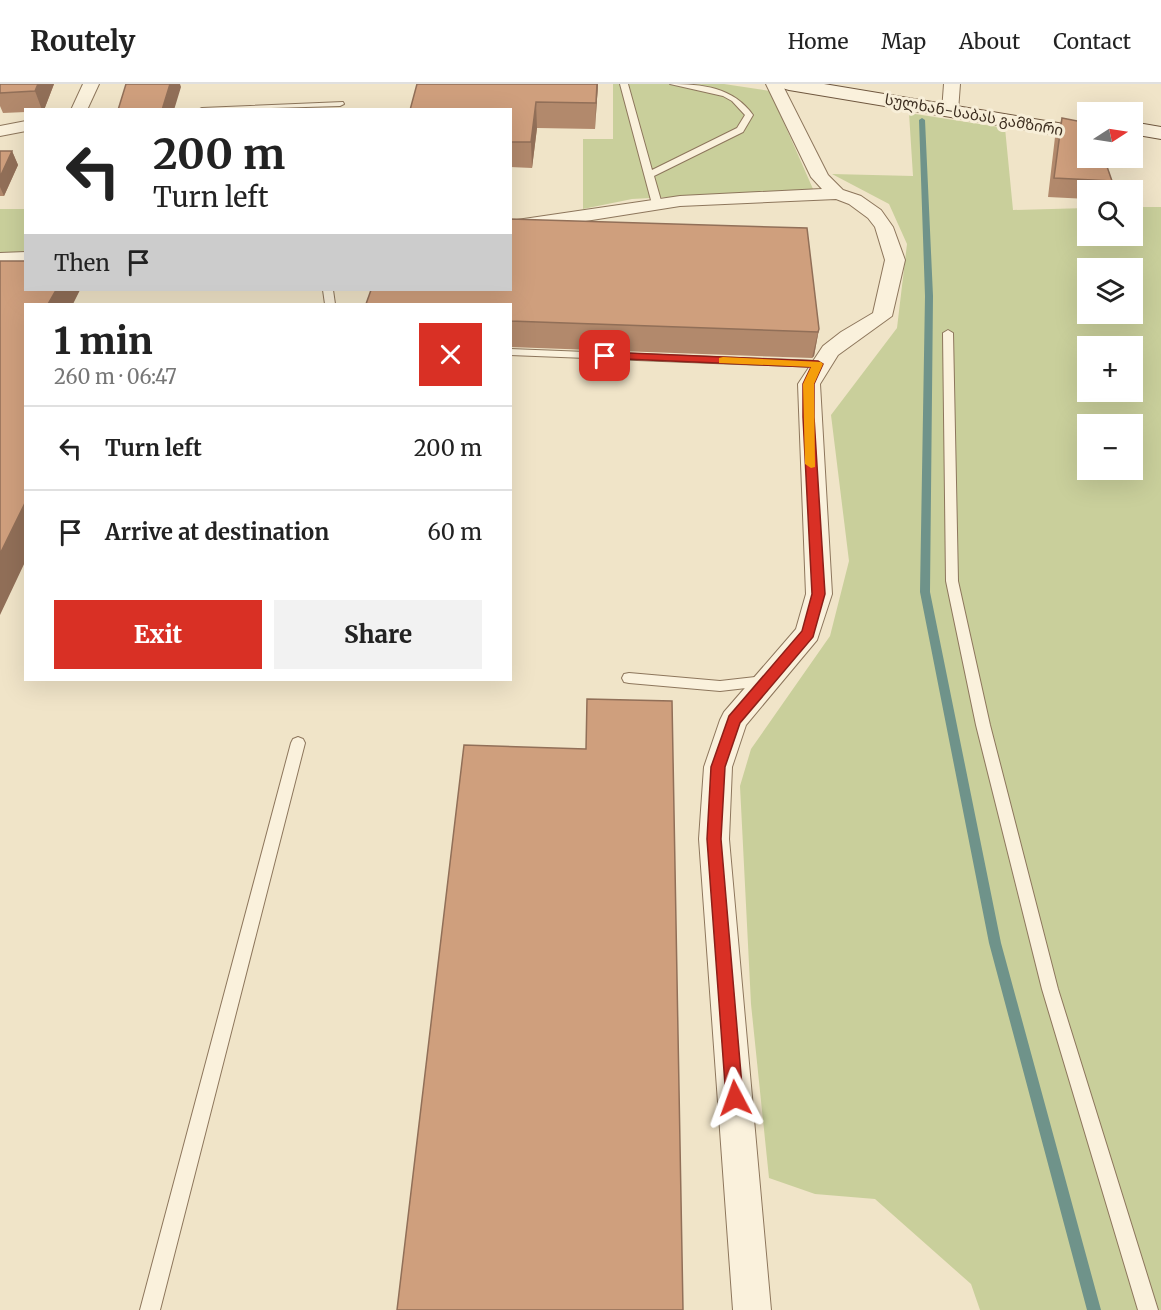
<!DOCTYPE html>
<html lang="en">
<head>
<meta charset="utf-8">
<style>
  body { margin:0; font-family:Merriweather,"Noto Sans Georgian",serif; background:#f2f2f2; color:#222; height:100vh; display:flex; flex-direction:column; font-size:22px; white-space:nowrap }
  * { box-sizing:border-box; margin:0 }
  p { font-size:20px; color:#767676 }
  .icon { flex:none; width:33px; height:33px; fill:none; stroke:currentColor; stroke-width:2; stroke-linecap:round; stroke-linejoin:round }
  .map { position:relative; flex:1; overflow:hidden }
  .panel { position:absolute; left:24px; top:219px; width:488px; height:378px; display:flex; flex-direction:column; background:#fff; border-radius:0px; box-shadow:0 6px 24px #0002 }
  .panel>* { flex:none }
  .guide { position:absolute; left:24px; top:24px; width:488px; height:183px; border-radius:0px; box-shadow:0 6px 24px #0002; background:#fff; color:#222; overflow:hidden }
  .needle { width:39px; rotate:78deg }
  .fabs { position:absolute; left:1077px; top:18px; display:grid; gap:12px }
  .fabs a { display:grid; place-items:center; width:66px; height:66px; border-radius:0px; background:#fff; box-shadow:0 6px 24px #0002; font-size:30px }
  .pin { position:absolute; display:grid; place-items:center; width:51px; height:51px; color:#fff; margin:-26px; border-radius:12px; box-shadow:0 3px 9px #0006 }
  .me { position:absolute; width:66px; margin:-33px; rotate:356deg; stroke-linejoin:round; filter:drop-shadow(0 0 4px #0008) }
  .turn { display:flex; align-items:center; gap:21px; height:126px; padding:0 30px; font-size:27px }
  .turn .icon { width:78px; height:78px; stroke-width:2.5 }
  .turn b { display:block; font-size:42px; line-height:51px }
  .then { display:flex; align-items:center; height:57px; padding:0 30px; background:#0003; gap:12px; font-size:22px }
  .round { display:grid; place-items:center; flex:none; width:63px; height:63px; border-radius:0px; background:#f2f2f2 }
  .overview { display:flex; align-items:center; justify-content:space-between; height:102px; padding:0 30px }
  h1 { font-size:36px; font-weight:800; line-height:45px }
  .button { display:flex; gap:12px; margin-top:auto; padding:12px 30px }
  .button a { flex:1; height:69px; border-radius:0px; background:#d93025; color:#fff; font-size:24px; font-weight:800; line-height:69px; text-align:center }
  .button a+a { background:#f2f2f2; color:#222 }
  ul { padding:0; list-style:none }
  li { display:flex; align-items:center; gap:18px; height:84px; padding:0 30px; border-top:2px solid #e0e0e0 }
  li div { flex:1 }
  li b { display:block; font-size:22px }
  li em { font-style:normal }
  header { display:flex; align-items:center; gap:36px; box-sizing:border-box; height:84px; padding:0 30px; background:#fff; border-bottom:2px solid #e0e0e0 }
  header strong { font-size:28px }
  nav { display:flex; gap:33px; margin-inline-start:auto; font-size:21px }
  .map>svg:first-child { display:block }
  .green { fill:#c9cf9b; fill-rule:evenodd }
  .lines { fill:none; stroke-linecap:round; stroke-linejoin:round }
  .stream { fill:#6f938a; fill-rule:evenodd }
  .service-casing { stroke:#8d765c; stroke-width:2 }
  .minor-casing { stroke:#8d765c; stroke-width:2 }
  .secondary-casing { stroke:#6f573f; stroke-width:2 }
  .service { fill:#faf1dc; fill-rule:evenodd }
  .minor { fill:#faf1dc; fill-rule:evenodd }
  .secondary { fill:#faf1dc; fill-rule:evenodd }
  .wall { fill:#b2896c }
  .shaded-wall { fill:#916f58 }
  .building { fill:#cf9f7d; stroke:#916f58; stroke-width:1.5 }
  .route { fill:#d93025; stroke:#8d1f18; stroke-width:1.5 }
  .slow { fill:#f59e0b }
  .labels { text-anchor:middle; stroke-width:6; stroke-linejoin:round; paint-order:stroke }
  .far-street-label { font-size:15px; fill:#3d2e20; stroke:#f7eed8 }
</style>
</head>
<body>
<header>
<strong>Routely</strong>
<nav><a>Home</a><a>Map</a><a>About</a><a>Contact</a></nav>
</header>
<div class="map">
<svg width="1161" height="1226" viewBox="0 0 1161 1226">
  <rect width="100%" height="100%" fill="#f0e4c8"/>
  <path class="green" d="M 613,0 L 724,0 L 770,7 L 813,105 L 632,115 L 583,125 L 583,55 L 613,55 Z
    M 909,29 L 1005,44 L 1013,126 L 1087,124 L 1088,152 L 1132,152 L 1133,123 L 1161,123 L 1161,1226 L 980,1226 L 971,1200 L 875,1115 L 815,1110 L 769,1094 L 751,920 L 740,702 L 751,665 L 830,552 L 849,477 L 831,331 L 897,244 L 907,160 L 889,120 L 832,90 L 913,92 ZM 1088,184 L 1132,184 L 1132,230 L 1088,230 ZM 1088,262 L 1132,262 L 1132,308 L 1088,308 ZM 1088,340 L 1132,340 L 1132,386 L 1088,386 Z
    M 0,125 L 25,125 L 25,168 L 0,170 Z"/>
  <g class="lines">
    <path class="stream" d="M 922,34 L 925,36 L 933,212 L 930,508 L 1001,859 L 1101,1226 L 1087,1226 L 989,859 L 920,508 L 925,212 L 919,36 Z"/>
    <g class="service-casing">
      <path id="service" d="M 620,0 L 628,0 L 652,86 L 737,44 L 745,31 L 732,17 L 723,12 L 670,0 C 702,0 733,3 753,31 L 743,48 L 654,92 L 662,120 L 657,123 L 652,120 Z
        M 343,18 L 344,20 L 340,22 L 198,26 L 202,24 Z
        M 323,206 L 333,206 L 335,220 L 325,220 Z
        M 948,246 L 953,249 L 958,497 L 990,641 L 1058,905 L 1158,1226 L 1138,1226 L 1042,905 L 976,641 L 946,497 L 943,249 Z
        M 510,265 L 817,277 L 822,280 L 817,283 L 510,271 Z
        M 629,589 L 720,597 L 765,592 L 770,593 L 772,597 L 770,601 L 765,602 L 720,607 L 629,599 L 624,598 L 622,594 L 624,590 Z
        M 298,653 L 303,655 L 305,659 L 160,1226 L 140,1226 L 291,659 L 293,655 Z"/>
    </g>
    <g class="minor-casing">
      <path id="minor" d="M 83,0 L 99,0 L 87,26 L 71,26 Z
        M 766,0 L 782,0 L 828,91 L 843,106 L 861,112 L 881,126 L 893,143 L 905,176 L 892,232 L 838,271 L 820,300 L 832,510 L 817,556 L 746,641 L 732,683 L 729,755 L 771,1226 L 733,1226 L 699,755 L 704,683 L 720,636 L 724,628 L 796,545 L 806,510 L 798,300 L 823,262 L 841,248 L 873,229 L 885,176 L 875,143 L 868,134 L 849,120 L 836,115 L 680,122 L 510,149 L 510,137 L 680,112 L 822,105 L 811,93 Z
        M 944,0 L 960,0 L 958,27 L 956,30 L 950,32 L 942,27 Z
        M 26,37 L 26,47 L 0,52 L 0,42 Z
        M 26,168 L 26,180 L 0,181 L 0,169 Z"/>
    </g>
    <g class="secondary-casing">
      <path id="secondary" d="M 779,0 L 824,0 L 1088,44 L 1088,56 L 789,6 L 782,4 Z
        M 1132,38 L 1161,43 L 1161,55 L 1132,50 Z"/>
    </g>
    <use href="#service" class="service"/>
    <use href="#minor" class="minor"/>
    <use href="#secondary" class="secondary"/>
  </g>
  <path class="wall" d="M 0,0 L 54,0 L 44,26 L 26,26 L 26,28 L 3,29 L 0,22 Z
    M 598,0 L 595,45 L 537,44 L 532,84 L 510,83 L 510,26 Z
    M 1062,34 L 1112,97 L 1108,106 L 1088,106 L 1088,115 L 1048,113 L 1055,53 Z
    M 0,67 L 12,67 L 18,81 L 4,112 L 0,112 Z
    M 510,220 L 819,245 L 814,272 L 812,274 L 510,263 Z"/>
  <path class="shaded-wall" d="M 38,0 L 54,0 L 44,26 L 42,26 L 35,7 Z
    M 170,0 L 180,0 L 181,3 L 174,26 L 162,26 Z
    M 597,0 L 598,0 L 595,45 L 596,19 Z
    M 536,18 L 537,44 L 532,84 L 531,58 Z
    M 12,67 L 18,81 L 4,112 L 0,103 L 0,93 Z
    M 56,206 L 80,206 L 73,220 L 48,220 Z
    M 819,245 L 814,272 L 812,274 L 818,248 Z
    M 26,417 L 26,476 L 0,531 L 0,470 Z"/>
  <path class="building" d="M 0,0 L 38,0 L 35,7 L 0,9 Z
    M 126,0 L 170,0 L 162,26 L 118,26 Z
    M 417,0 L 597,0 L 596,19 L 536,18 L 531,58 L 510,58 L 510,26 L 410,26 Z
    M 1062,34 L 1088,39 L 1088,74 L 1104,74 L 1112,97 L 1054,94 Z
    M 0,67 L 12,67 L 0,93 Z
    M 510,135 L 807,144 L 819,245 L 818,248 L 510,237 L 510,220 L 366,220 L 371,206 L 510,206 Z
    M 0,177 L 26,177 L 26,206 L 56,206 L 48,220 L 26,220 L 26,417 L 0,470 Z
    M 587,615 L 672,617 L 683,1226 L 397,1226 L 464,661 L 586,665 Z"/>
  <path class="route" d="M 605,268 L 818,277 L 823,280 L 814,300 L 814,333 L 825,510 L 813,553 L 740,639 L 725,683 L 721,755 L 743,1014 L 741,1020 L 735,1023 L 729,1020 L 726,1014 L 707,755 L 711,683 L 729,632 L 802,547 L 812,510 L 803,333 L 803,300 L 811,283 L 601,274 L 601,269 Z"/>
  <path class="slow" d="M 723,273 L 821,278 L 823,280 L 814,300 L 815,383 L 811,384 L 805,380 L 803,300 L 811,283 L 719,279 L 719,274 Z"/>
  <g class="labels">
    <g class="far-street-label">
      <text transform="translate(974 31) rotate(10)" y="5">სულხან-საბას გამზირი</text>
    </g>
  </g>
</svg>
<div class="fabs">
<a><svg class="needle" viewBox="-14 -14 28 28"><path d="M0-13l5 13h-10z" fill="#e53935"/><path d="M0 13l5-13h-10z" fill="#767676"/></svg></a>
<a><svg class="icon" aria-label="search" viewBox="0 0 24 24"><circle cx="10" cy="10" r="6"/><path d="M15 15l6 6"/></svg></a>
<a><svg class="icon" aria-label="layers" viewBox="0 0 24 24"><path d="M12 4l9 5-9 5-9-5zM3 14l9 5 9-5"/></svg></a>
<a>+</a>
<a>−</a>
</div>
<div class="pin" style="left:605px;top:272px;background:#d93025"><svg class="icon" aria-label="arrive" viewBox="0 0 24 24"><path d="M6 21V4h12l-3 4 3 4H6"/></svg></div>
<svg class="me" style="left:735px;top:1014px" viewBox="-20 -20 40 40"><path d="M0-17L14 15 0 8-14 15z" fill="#d93025" stroke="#fff" stroke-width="4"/></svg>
<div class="guide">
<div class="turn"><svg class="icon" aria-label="left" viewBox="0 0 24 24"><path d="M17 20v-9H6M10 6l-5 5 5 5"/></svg><div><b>200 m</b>Turn left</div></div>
<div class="then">Then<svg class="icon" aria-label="arrive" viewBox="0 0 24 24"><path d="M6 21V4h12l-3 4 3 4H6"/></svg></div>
</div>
<section class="panel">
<div class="overview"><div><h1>1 min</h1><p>260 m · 06:47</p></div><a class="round" style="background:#d93025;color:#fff"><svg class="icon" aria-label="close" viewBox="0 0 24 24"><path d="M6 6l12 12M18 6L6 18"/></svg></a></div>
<ul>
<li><svg class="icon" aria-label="left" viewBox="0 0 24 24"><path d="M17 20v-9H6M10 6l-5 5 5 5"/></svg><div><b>Turn left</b></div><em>200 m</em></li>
<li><svg class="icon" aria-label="arrive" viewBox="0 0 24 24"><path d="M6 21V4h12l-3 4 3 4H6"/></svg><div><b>Arrive at destination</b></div><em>60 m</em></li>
</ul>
<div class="button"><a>Exit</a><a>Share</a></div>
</section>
</div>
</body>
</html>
